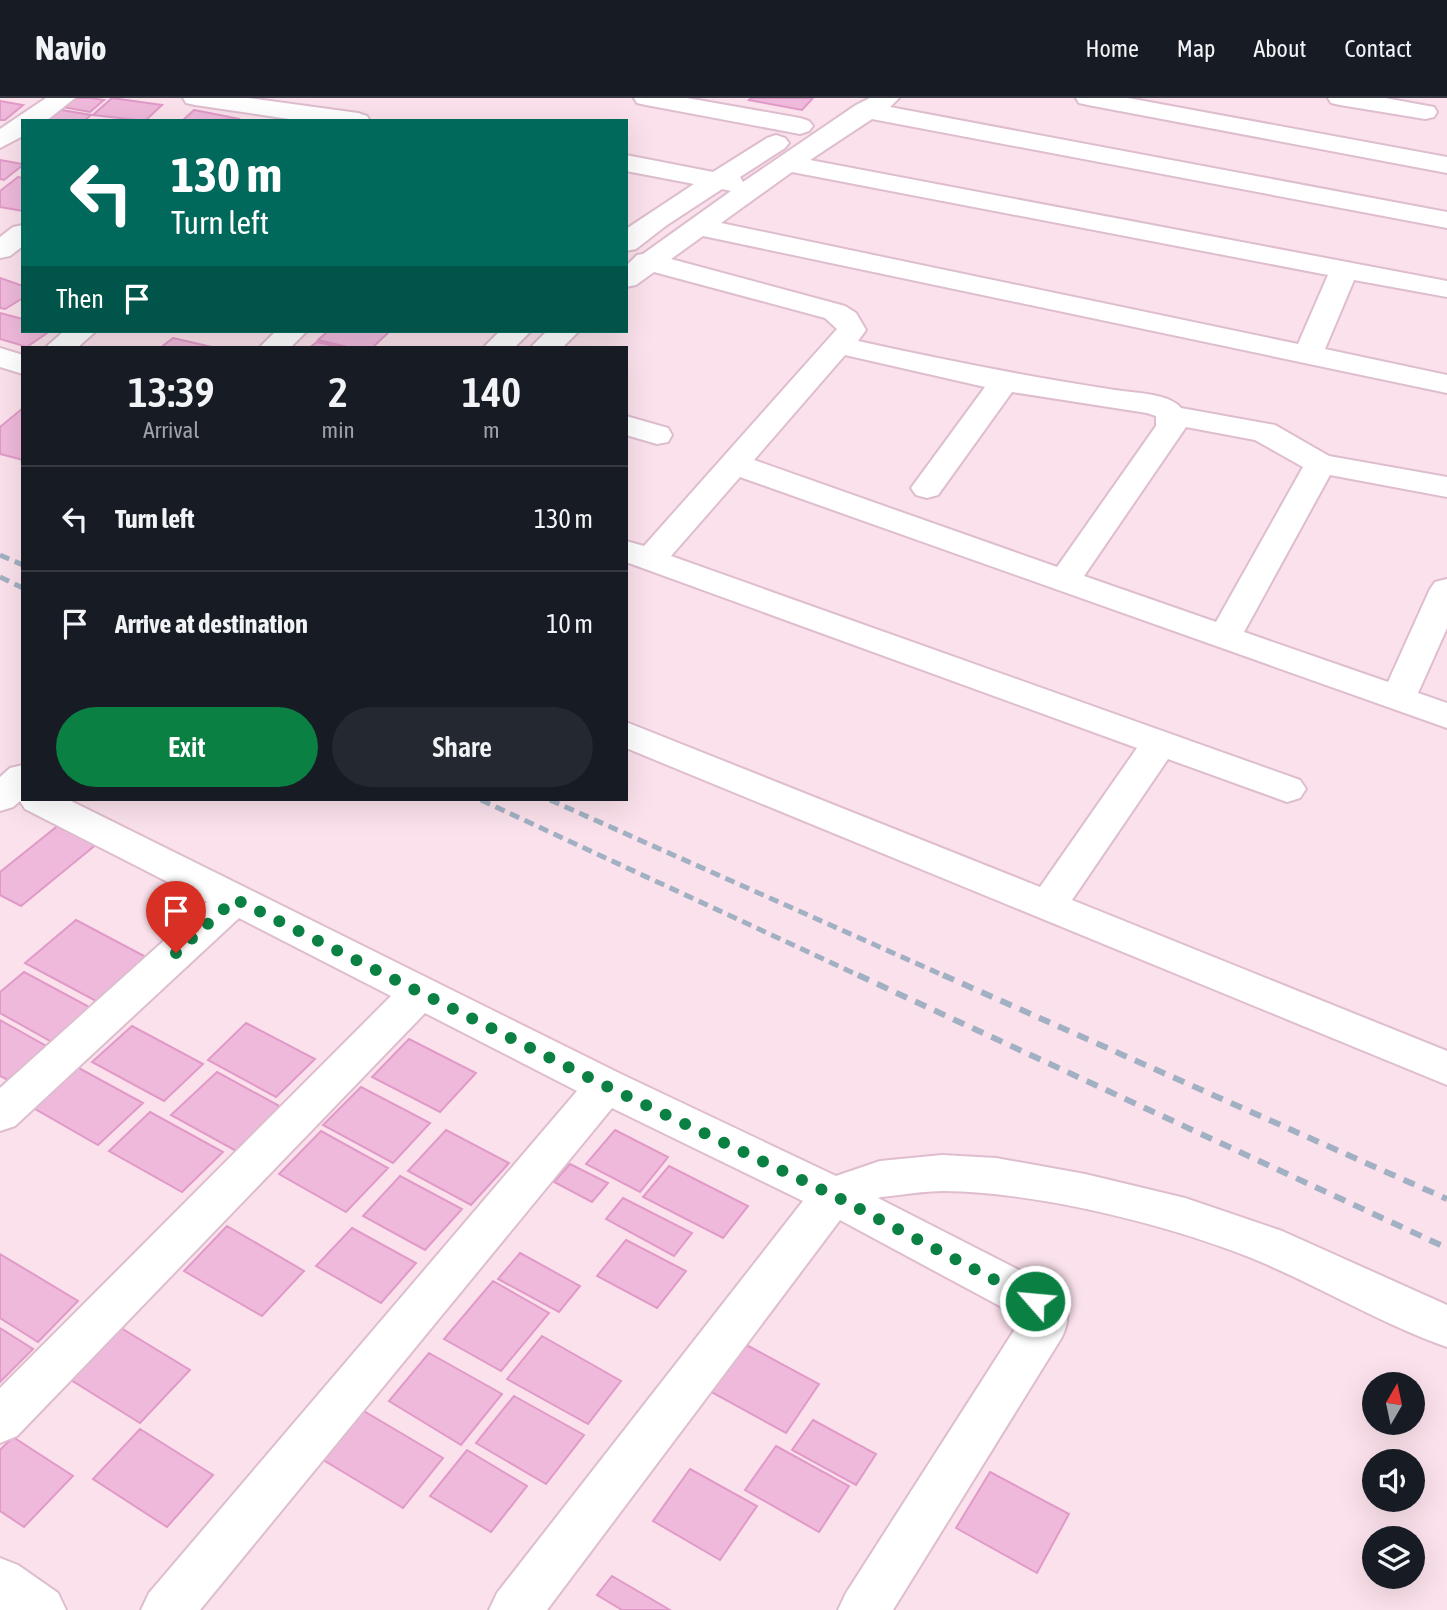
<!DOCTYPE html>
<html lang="en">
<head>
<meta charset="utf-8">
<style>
  body { margin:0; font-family:"Asap Condensed",sans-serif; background:#242831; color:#f1f3f6; height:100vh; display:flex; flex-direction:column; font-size:26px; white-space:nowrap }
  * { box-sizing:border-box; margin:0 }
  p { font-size:23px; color:#9ea1a6 }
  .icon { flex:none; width:38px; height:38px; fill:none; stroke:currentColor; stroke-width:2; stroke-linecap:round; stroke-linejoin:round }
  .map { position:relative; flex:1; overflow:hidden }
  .panel { position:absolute; left:21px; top:248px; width:607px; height:455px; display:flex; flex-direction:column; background:#171b24; border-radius:0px; box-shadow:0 7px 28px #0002 }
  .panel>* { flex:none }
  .banner { position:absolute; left:21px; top:21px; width:607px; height:214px; border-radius:0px; box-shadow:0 7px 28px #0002; background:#00695c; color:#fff; overflow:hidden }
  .needle { width:46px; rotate:9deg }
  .fabs { position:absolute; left:1362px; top:1274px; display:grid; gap:14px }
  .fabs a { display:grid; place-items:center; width:63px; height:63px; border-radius:50%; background:#171b24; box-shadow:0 7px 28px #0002; font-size:35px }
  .pin { position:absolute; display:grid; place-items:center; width:60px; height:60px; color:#fff; margin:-72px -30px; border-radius:50% 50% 50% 0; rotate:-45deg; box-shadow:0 0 7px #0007 }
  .pin .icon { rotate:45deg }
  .me { position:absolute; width:77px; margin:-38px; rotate:297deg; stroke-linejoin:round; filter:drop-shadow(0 0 5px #0008) }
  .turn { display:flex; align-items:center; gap:24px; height:147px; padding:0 35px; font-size:32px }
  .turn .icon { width:91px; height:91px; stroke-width:2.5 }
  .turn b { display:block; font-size:49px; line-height:60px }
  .then { display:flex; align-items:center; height:66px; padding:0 35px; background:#0003; gap:14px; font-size:26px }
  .eta { display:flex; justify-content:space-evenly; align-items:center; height:119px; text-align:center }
  .eta b { font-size:42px; font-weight:600; line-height:49px }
  .cta { display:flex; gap:14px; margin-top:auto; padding:14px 35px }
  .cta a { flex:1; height:80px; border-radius:42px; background:#0b8043; color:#fff; font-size:28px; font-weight:600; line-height:80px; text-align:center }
  .cta a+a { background:#242831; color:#f1f3f6 }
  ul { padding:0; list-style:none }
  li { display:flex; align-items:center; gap:21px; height:105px; padding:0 35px; border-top:2px solid #363941 }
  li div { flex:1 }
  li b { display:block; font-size:26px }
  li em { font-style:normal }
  header { display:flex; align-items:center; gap:42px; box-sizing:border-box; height:98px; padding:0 35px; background:#171b24; border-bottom:2px solid #363941 }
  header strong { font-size:33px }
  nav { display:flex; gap:38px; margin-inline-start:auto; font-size:24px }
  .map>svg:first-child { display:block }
  .building { fill:#efb9db; stroke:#e19ac8; stroke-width:2 }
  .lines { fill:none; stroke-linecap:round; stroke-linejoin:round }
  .minor-casing { stroke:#debdcf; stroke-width:4 }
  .minor { fill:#fff; fill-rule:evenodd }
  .rail-far1 { stroke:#a1b1c3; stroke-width:5; stroke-dasharray:10 6; stroke-linecap:butt }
  .rail { stroke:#a1b1c3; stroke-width:6; stroke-dasharray:12 9; stroke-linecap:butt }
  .route { stroke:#0b8043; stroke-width:12; stroke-dasharray:0 21.6 }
</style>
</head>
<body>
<header>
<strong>Navio</strong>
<nav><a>Home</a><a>Map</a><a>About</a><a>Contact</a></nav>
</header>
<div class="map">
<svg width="1447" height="1512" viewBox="0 0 1447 1512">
  <rect width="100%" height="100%" fill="#fbe1eb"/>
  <path class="building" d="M 66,0 L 90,0 L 104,2 L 90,14 L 57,8 Z
    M 112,0 L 162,7 L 145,23 L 93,17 Z
    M 751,0 L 813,0 L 802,12 L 749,2 Z
    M 0,3 L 23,7 L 5,22 L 0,22 Z
    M 49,10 L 91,17 L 84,23 L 33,23 Z
    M 194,12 L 240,21 L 182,23 Z
    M 0,62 L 23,66 L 23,67 L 4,82 L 0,81 Z
    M 18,79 L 23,80 L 23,113 L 0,109 L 0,93 Z
    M 0,180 L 23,188 L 23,200 L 5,211 L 0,210 Z
    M 0,215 L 23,221 L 23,233 L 50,233 L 27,249 L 0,241 Z
    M 328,233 L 390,233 L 372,250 L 352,250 L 318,242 Z
    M 173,240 L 216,250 L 160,250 Z
    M 317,244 L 344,250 L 309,250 Z
    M 23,310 L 23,362 L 0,356 L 0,329 Z
    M 65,722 L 103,741 L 21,808 L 0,797 L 0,774 Z
    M 76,822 L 146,859 L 96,903 L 25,865 Z
    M 24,874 L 91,910 L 52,944 L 0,915 L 0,894 Z
    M 0,922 L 48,949 L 10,983 L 0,978 Z
    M 246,925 L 315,961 L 276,999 L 208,962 Z
    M 132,928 L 203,966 L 164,1003 L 92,964 Z
    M 409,941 L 476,975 L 440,1014 L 372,979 Z
    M 75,968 L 143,1005 L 98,1047 L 30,1008 Z
    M 217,974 L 283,1010 L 238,1054 L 171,1017 Z
    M 361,989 L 430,1025 L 393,1065 L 323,1027 Z
    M 150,1014 L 223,1054 L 182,1094 L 109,1053 Z
    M 446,1032 L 509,1065 L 471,1107 L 408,1073 Z
    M 615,1032 L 668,1059 L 640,1094 L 586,1066 Z
    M 321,1033 L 388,1070 L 346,1114 L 279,1076 Z
    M 570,1066 L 608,1085 L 592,1104 L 554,1084 Z
    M 669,1068 L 748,1108 L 723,1140 L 643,1099 Z
    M 400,1078 L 462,1111 L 425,1152 L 363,1118 Z
    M 623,1100 L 692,1135 L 674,1158 L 606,1121 Z
    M 227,1128 L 304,1173 L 262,1218 L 184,1173 Z
    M 352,1130 L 416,1165 L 381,1205 L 316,1168 Z
    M 626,1142 L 686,1173 L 657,1210 L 597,1178 Z
    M 520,1155 L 580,1188 L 559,1214 L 498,1181 Z
    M 0,1156 L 78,1203 L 38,1244 L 0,1220 Z
    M 493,1183 L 549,1215 L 501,1273 L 444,1241 Z
    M 0,1230 L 33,1251 L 0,1284 Z
    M 121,1230 L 190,1272 L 140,1325 L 71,1282 Z
    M 728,1237 L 819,1286 L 786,1335 L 693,1284 Z
    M 542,1238 L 621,1283 L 588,1326 L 507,1281 Z
    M 429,1255 L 502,1296 L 461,1347 L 389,1303 Z
    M 514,1298 L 584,1337 L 546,1386 L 476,1345 Z
    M 352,1306 L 443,1360 L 403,1410 L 310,1354 Z
    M 813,1322 L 876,1356 L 856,1387 L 792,1352 Z
    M 140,1331 L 213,1377 L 167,1429 L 93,1381 Z
    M 13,1339 L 73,1378 L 24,1429 L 0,1413 L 0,1352 Z
    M 776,1348 L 849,1388 L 819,1434 L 745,1392 Z
    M 467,1352 L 527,1388 L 491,1434 L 430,1398 Z
    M 690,1371 L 757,1408 L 720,1462 L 653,1423 Z
    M 990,1374 L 1069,1416 L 1037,1475 L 956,1430 Z
    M 612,1478 L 670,1512 L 622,1512 L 597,1497 Z"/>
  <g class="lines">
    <g class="minor-casing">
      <path id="minor" d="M 46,0 L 75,0 L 46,23 L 23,23 L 23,38 L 0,50 L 0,31 Z
        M 183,0 L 248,0 L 358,15 L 367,18 L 370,23 L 303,23 L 195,7 L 186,5 Z
        M 634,0 L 687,0 L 800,20 L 809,23 L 813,28 L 809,33 L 800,36 L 646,7 L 637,5 Z
        M 870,0 L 899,0 L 890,9 L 1447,114 L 1447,130 L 872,21 L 810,62 L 1447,183 L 1447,199 L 1354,182 L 1325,251 L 1447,277 L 1447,295 L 703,138 L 671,161 L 845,208 L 856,215 L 866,232 L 858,243 C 944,262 1029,279 1115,292 C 1133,295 1169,295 1181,310 L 1275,327 L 1329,358 L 1447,379 L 1447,399 L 1330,377 L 1244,534 L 1388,584 L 1430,491 L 1435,484 L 1447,481 L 1447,530 L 1418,595 L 1447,605 L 1447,630 L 740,379 L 671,458 L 1300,682 L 1306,691 L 1300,700 L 1287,704 L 1168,661 L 1072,802 L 1447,953 L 1447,987 L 626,650 L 626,624 L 1040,789 L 1137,650 L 626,464 L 626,443 L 644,448 L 837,231 L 825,220 L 654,174 L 636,187 L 626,189 L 626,168 L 637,157 L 643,156 L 731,93 L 722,91 L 667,127 L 636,151 L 626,153 L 626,131 L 694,86 L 626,73 L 626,57 L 713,74 L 767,40 L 776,37 L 785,40 L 789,45 L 785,50 L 740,79 L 743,84 L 856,7 ZM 792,74 L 1328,177 L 1298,246 L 721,125 ZM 845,257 L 985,289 L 911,390 L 916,397 L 927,400 L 938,397 L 1012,294 L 1147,315 L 1156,318 L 1156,328 L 1057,469 L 754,362 ZM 1186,329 L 1255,342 L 1303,369 L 1216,524 L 1084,478 Z
        M 1076,0 L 1128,0 L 1447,59 L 1447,75 L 1088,7 L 1079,5 Z
        M 1328,0 L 1385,0 L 1434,9 L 1437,14 L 1434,19 L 1425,21 L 1340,7 L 1331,5 Z
        M 23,127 L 23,148 L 10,158 L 0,160 L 0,139 L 13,129 Z
        M 64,233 L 96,233 L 77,250 L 45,250 Z
        M 276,233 L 307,233 L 290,250 L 259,250 Z
        M 500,233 L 531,233 L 514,250 L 483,250 Z
        M 547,233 L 579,233 L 562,250 L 530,250 Z
        M 0,250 L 23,257 L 23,276 L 0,269 Z
        M 626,318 L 668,330 L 672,337 L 668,344 L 657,346 L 626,337 Z
        M 23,667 L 23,702 L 69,702 L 621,976 L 836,1078 L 880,1063 L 942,1057 L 996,1060 L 1085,1076 L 1185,1100 L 1282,1133 L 1447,1207 L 1447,1249 C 1379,1225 1316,1186 1249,1159 C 1163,1125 1036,1094 944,1093 C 923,1093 902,1097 881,1099 L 878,1100 L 1052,1189 C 1068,1205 1072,1218 1062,1239 L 893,1512 L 838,1512 L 846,1495 L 1022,1220 L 840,1122 L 547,1512 L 489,1512 L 497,1495 L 803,1103 L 612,1010 L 200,1512 L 141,1512 L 149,1495 L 577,993 L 425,915 L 17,1338 L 0,1345 L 0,1290 L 391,898 L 239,820 L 15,1028 L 0,1033 L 0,990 L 207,804 L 25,711 L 20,703 L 13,709 L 0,713 L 0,679 L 10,670 Z
        M 0,1460 L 18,1467 L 58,1495 L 66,1512 L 0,1512 Z"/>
    </g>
    <use href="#minor" class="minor"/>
    <path class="rail-far1" d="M 0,457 L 23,467
      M 0,479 L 23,490
      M 481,702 L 862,879
      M 550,702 L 947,879"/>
    <path class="rail" d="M 858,877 L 1447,1150
      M 943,877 L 1447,1101"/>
  </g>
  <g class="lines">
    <path class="route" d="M 176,855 L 235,801 L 606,988 L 833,1097 L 1035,1203"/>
  </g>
</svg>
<div class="fabs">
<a><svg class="needle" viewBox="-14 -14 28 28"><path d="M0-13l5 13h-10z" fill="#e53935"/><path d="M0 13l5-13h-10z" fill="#9ea1a6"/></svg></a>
<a><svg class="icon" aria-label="sound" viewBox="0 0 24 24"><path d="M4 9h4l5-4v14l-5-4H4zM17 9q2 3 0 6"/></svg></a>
<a><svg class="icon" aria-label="layers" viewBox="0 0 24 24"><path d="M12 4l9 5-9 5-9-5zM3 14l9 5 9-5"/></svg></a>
</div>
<div class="pin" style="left:176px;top:855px;background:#d93025"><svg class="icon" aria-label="arrive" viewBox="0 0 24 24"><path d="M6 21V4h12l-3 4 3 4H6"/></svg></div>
<svg class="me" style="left:1035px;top:1203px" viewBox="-20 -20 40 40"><circle r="17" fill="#0b8043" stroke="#fff" stroke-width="3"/><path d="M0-11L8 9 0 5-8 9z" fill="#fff"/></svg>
<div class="banner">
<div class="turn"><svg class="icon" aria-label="left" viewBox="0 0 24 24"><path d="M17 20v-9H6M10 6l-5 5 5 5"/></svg><div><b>130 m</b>Turn left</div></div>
<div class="then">Then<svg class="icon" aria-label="arrive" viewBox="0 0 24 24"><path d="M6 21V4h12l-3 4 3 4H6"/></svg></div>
</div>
<section class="panel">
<div class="eta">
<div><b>13:39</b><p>Arrival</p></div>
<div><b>2</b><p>min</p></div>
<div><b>140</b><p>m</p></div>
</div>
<ul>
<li><svg class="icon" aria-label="left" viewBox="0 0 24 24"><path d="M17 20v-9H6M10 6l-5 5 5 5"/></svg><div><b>Turn left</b></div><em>130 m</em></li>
<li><svg class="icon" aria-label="arrive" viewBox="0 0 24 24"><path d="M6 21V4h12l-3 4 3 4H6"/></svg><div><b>Arrive at destination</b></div><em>10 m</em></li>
</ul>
<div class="cta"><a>Exit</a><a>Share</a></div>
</section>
</div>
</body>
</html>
